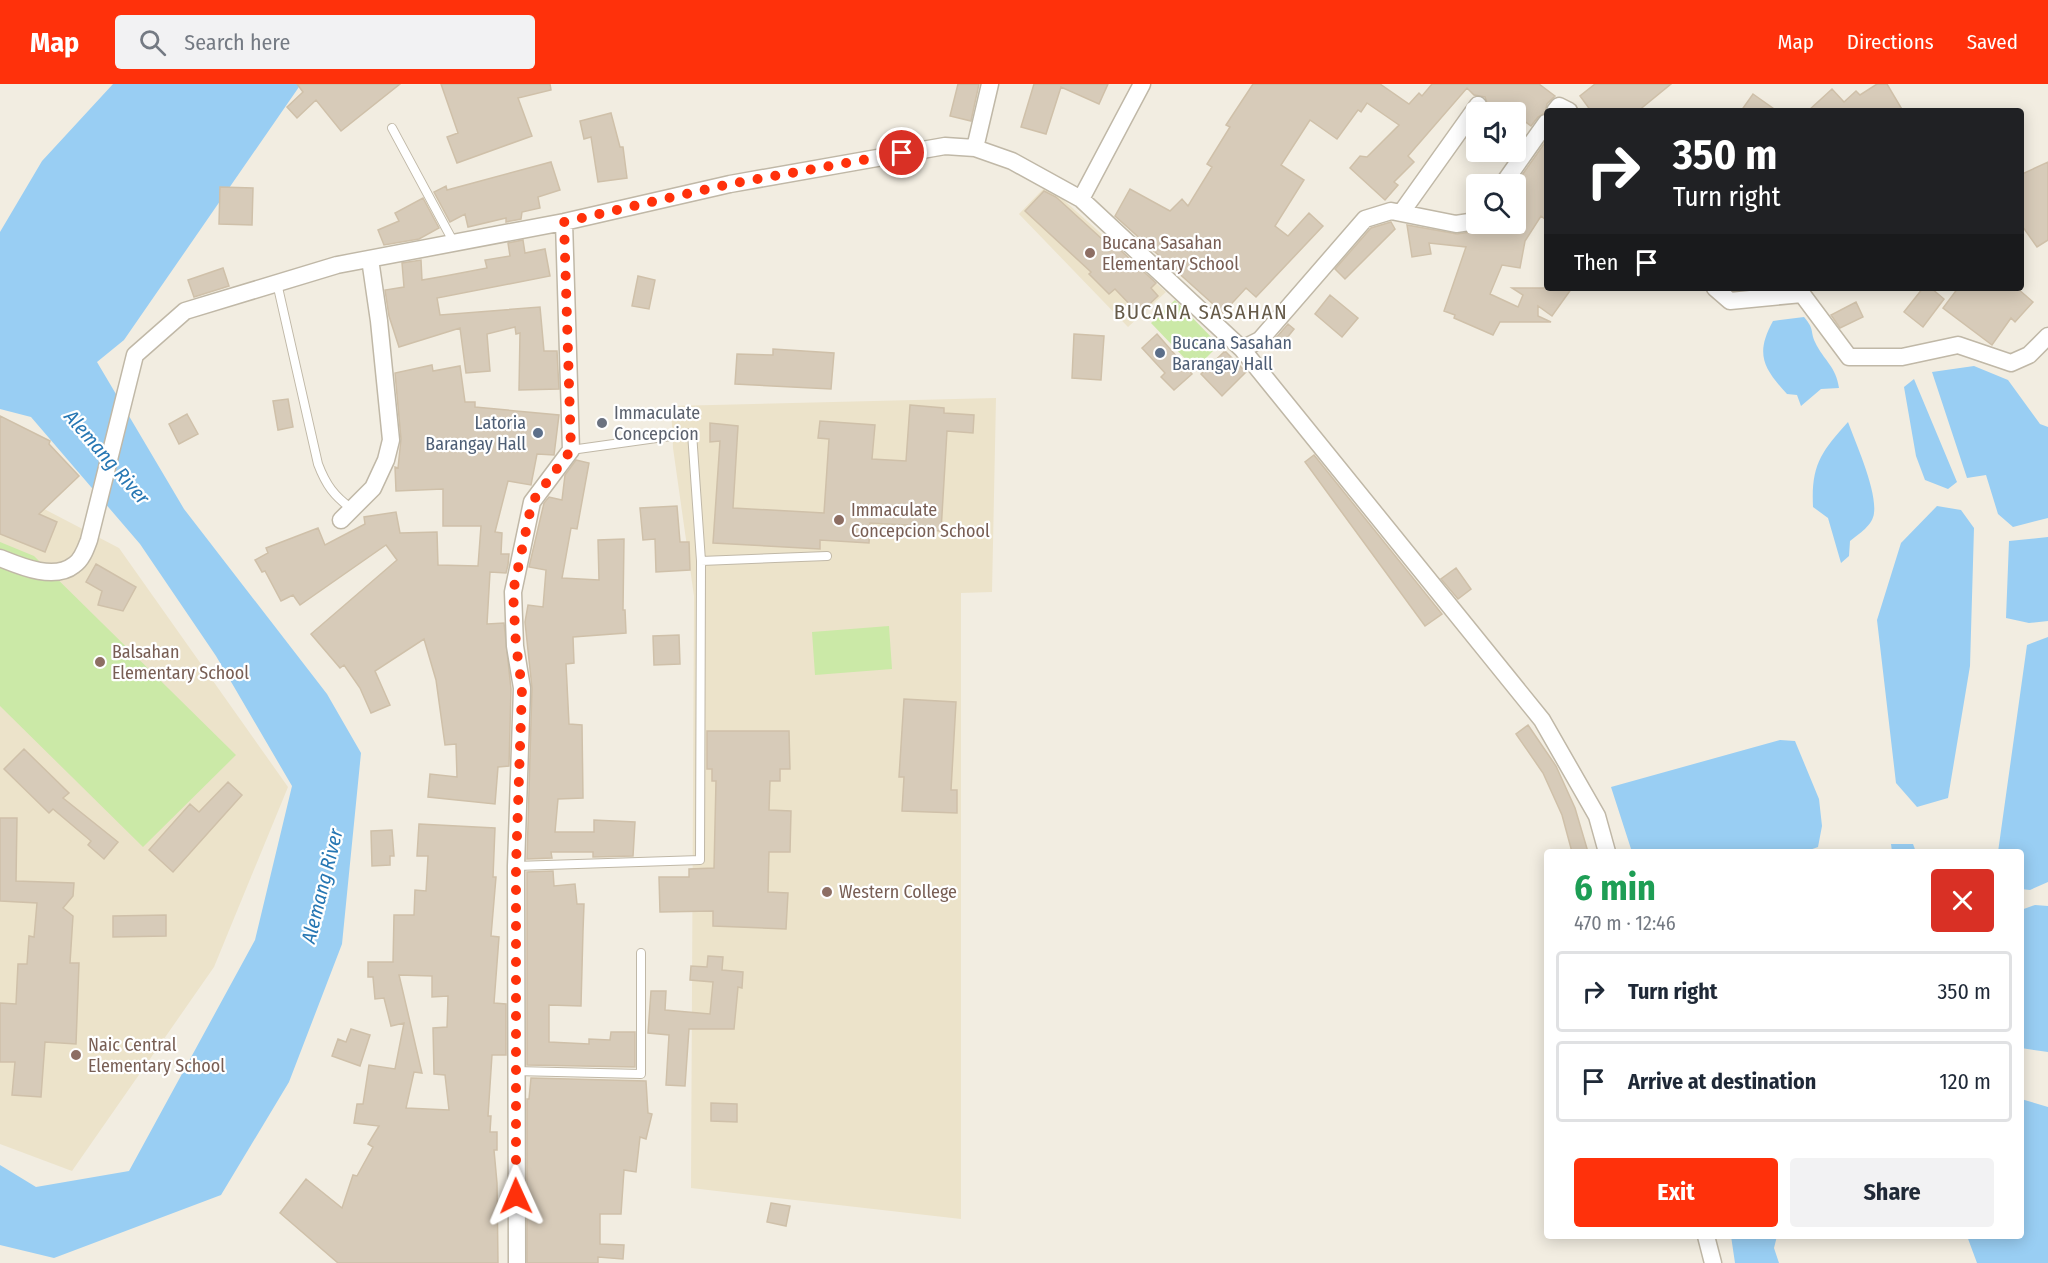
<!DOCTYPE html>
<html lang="en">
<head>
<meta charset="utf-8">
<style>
  body { margin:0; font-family:"Fira Sans Condensed",sans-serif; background:#f2f2f3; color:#1f2937; height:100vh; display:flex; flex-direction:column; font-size:22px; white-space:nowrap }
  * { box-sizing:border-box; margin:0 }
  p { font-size:20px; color:#747a83 }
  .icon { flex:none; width:33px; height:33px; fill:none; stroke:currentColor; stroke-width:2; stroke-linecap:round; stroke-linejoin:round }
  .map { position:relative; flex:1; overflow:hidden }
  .panel { position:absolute; left:1544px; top:765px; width:480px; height:390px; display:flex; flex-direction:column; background:#fff; border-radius:6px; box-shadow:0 3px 15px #0003 }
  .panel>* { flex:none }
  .top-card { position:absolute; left:1544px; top:24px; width:480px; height:183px; border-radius:6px; box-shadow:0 3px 15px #0003; background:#202124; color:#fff; overflow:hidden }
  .buttons { position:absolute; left:1466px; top:18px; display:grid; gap:12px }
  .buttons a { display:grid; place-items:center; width:60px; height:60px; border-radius:6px; background:#fff; box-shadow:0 3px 15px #0003; font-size:30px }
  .pin { position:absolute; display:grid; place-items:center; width:51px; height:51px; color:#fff; margin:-26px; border:3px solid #fff; border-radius:50%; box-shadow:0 2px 6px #0007 }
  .me { position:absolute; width:66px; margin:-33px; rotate:359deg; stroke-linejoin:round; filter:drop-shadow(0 0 4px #0008) }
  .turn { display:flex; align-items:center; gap:21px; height:126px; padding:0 30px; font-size:27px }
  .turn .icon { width:78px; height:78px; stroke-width:2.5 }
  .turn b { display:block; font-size:42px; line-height:51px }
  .then { display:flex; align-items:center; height:57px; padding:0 30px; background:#0003; gap:12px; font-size:22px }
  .round { display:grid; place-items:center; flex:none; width:63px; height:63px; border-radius:6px; background:#f2f2f3 }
  .headline { display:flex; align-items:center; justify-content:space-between; height:102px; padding:0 30px }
  h1 { font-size:36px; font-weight:700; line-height:45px; color:#1e9e55 }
  .action { display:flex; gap:12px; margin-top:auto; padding:12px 30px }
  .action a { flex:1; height:69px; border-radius:6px; background:#ff310b; color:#fff; font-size:24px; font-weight:700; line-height:69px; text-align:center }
  .action a+a { background:#f2f2f3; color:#1f2937 }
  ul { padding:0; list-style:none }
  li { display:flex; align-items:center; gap:18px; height:81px; margin:0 12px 9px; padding:0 18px; border:3px solid #e0e1e3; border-radius:6px }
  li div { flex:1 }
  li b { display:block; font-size:22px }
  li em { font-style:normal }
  header { display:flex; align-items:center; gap:36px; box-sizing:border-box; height:84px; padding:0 30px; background:#ff310b; color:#fff }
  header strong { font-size:28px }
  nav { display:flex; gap:33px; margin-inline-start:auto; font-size:21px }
  .search { width:420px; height:54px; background:#f2f2f3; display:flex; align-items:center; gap:15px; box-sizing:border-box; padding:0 21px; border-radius:6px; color:#747a83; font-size:22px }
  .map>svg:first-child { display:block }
  .education { fill:#ece3ca }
  .green { fill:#cbe9a7 }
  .water { fill:#99cef3 }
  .building { fill:#d7cbb9; stroke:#cfc0a9; stroke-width:1.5; fill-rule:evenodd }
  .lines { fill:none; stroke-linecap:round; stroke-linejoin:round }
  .service-casing { stroke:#c0b8a7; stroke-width:10 }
  .minor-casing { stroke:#c0b8a7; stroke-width:19 }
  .service { stroke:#fff; stroke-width:8 }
  .minor { stroke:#fff; stroke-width:16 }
  .route { stroke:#ff310b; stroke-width:10; stroke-dasharray:0 18 }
  .education-dot { fill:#8d6e63; stroke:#fff; stroke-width:2 }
  .service-dot { fill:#5c6f8a; stroke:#fff; stroke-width:2 }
  .worship-dot { fill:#6b7280; stroke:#fff; stroke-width:2 }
  .labels { text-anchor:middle; stroke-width:4.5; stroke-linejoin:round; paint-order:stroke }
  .education-label { font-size:18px; fill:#785e54; stroke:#fff; text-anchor:start }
  .service-label { font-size:18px; fill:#4e5e75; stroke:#fff; text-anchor:start }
  .worship-label { font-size:18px; fill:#5b616d; stroke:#fff; text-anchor:start }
  .water-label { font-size:20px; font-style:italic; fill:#2777b3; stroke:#fff }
  .quarter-label { font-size:21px; letter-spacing:1.5px; fill:#665b49; stroke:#fff }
</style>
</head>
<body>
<header>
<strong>Map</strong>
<div class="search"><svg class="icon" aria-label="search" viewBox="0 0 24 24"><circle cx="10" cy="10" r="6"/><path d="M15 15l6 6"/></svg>Search here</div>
<nav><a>Map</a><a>Directions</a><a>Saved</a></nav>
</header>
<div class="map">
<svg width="2048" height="1179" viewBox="0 0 2048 1179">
  <rect width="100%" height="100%" fill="#f2ede1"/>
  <path class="education" d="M 1047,101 L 1166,208 L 1128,243 L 1019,130 Z
    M 996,314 L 992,508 L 961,509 L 961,1135 L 691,1104 L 694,512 L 673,364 L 671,322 Z
    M 0,402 L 119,464 L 288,703 L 214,883 L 72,1087 L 0,1060 Z"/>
  <path class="green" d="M 1175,216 L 1219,261 L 1195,285 L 1151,239 Z
    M 0,458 L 34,472 L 236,671 L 143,763 L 0,622 Z
    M 889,542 L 892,585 L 815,591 L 812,548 Z"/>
  <path class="water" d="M 113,0 L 301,0 L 124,256 L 97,278 L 184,425 L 327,610 L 361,669 L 342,860 L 289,998 L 221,1111 L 54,1174 L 0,1161 L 0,1081 L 36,1103 L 129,1087 L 255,856 L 292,702 L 216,572 L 140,460 L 31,333 L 0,325 L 0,148 L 42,77 Z
    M 1804,233 C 1815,246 1810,247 1815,258 C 1824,277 1836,282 1839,304 L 1821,305 L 1801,322 L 1797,311 L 1787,310 C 1763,284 1755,270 1773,237 Z
    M 1974,282 L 2008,296 L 2040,340 L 2048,343 L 2048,434 L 2013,443 L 1998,430 L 1986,391 L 1967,394 L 1932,288 Z
    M 1914,295 L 1957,398 L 1948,405 L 1925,396 L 1916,372 L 1904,303 Z
    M 1848,338 C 1856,360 1877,406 1874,429 C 1873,441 1859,450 1850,457 L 1849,472 L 1841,479 L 1828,434 L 1813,423 C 1811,381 1821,368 1848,338 Z
    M 1937,422 L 1961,426 L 1974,444 L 1970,582 L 1948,714 L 1917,723 L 1896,699 L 1877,536 L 1901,459 Z
    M 2048,453 L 2048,537 L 2029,539 L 2006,534 L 2009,457 Z
    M 2048,553 L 2048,798 L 2030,806 L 2021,805 L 2020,768 L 1998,768 L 2027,561 Z
    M 1780,656 L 1795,657 L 1819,715 L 1822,742 L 1818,763 L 1804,768 L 1632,768 L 1611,703 Z
    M 1891,760 L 1913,760 L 1916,768 L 1892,768 Z
    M 2035,821 L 2048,822 L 2048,968 L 2021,964 L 2021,826 Z
    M 2021,1015 L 2048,1023 L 2048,1179 L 1977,1179 L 1967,1152 L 2020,1152 Z
    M 1731,1152 L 1777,1152 L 1774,1164 L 1779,1179 L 1735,1179 Z"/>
  <path class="building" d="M 297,0 L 400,0 L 341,47 L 316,16 L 297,34 L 287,23 L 303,8 Z
    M 441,0 L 550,0 L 551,6 L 518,14 L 532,52 L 457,79 L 447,53 L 458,49 Z
    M 958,0 L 979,0 L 971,37 L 950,32 Z
    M 1034,0 L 1108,0 L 1099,20 L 1061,3 L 1046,50 L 1021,43 Z
    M 1253,0 L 1380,0 L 1409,20 L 1419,9 L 1422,12 L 1432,0 L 1539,0 L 1555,12 L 1547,20 L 1545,29 L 1538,33 L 1531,42 L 1507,24 L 1503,28 L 1490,28 L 1485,13 L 1474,11 L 1467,4 L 1408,72 L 1414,78 L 1394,98 L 1398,101 L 1385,116 L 1350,84 L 1360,72 L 1367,73 L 1399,41 L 1367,19 L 1361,28 L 1358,26 L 1337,55 L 1310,36 L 1281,81 L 1304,96 L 1275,142 L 1288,152 L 1309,129 L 1323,142 L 1256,213 L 1246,204 L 1223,229 L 1115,132 L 1130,105 L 1170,127 L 1182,115 L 1188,122 L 1212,83 L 1207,80 L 1230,43 L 1226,41 Z
    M 1595,0 L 1671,0 L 1638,27 L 1591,27 L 1580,12 Z
    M 1877,0 L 1887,0 L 1903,27 L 1808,27 L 1832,5 L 1844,18 L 1856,7 L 1860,11 Z
    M 1753,10 L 1777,27 L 1741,27 Z
    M 611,29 L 620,63 L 623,63 L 627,94 L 598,98 L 591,53 L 584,55 L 580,37 Z
    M 1546,57 L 1546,136 L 1541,132 L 1525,157 L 1520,184 L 1502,181 L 1490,210 L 1518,223 L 1523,211 L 1512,204 L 1572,204 L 1552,232 L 1538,222 L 1538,232 L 1551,238 L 1500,238 L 1493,251 L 1454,234 L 1455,231 L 1444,227 L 1466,163 L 1429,159 L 1431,170 L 1412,173 L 1407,141 L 1457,150 L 1478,147 L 1486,140 L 1515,140 L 1515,101 Z
    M 551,78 L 560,106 L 538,113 L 540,124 L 522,128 L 521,135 L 506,138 L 506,134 L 468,143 L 465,130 L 450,138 L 434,108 L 446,102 L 447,106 Z
    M 2048,78 L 2048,156 L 2037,163 L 2020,139 L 2020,91 Z
    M 220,103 L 253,104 L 252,141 L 219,140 Z
    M 1044,107 L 1056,113 L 1102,155 L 1104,151 L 1156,199 L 1151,204 L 1158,212 L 1139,230 L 1115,205 L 1109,210 L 1089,190 L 1091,188 L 1025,127 Z
    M 423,114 L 439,144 L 419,155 L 384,161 L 378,146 L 399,137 L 395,129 Z
    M 1391,138 L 1395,145 L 1345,195 L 1335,185 L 1371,144 Z
    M 523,156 L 525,169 L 545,165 L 550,192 L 437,214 L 440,231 L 540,223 L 544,267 L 557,267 L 559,305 L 519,306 L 520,249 L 516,250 L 515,243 L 487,250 L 490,287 L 466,289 L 460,244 L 399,263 L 389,232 L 385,206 L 404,203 L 402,179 L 421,176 L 422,196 L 445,192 L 487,184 L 485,176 L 510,172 L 508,159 Z
    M 223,184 L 229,202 L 194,213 L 188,196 Z
    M 638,192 L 655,196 L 649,225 L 632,222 Z
    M 1923,204 L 1931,204 L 1944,215 L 1923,243 L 1904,228 Z
    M 1958,204 L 2017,204 L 2033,218 L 2015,238 L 2011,234 L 1992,261 L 1943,224 Z
    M 1330,211 L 1358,234 L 1342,253 L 1315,230 Z
    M 1856,218 L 1863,233 L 1840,244 L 1831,231 Z
    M 1288,240 L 1294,245 L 1282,260 L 1275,255 Z
    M 1074,250 L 1104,252 L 1101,296 L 1072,294 Z
    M 1157,250 L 1192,290 L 1174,306 L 1161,293 L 1165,289 L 1142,264 Z
    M 773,265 L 834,269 L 831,305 L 735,300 L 737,270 L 773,271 Z
    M 1225,267 L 1246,288 L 1222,312 L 1201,290 Z
    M 432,281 L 433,287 L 460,282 L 465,318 L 475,318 L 475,323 L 559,331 L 554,371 L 537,370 L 531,401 L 508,397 L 495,448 L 502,449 L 501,470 L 509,470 L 508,481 L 506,489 L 490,488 L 487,540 L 504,539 L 511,605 L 509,682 L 498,683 L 495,720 L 428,713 L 430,690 L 457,693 L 456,660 L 445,661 L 436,596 L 424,555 L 375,587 L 390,621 L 371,629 L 360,604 L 344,581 L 340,584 L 311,550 L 397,476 L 386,461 L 300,521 L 293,511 L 281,517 L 265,487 L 262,488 L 255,476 L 268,469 L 266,464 L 318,444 L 325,461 L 365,440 L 364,433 L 396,428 L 400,449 L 437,448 L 438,481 L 478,482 L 481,442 L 443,442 L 443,405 L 396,407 L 395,383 L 398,384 L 401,355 L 395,289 Z
    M 288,315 L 293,343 L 278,346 L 273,317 Z
    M 910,321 L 944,324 L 944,329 L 974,331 L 973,349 L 947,347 L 941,447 L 925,446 L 925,442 L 870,439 L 869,459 L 820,456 L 820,465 L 713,459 L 720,357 L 710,358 L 710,339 L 738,342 L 733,424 L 824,429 L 829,355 L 818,354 L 820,337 L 875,341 L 872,375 L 906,377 Z
    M 187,330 L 198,350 L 179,360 L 169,340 Z
    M 0,332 L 50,357 L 49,360 L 79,392 L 39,430 L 57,438 L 45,468 L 0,450 Z
    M 1314,371 L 1442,530 L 1425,542 L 1305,378 Z
    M 576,376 L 589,379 L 577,445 L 571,444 L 562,494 L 599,496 L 598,456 L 624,455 L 623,526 L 625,526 L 626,549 L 573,553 L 574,579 L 566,580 L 569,640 L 582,641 L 583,714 L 558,715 L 555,748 L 594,748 L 594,736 L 635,738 L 633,772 L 593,773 L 593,768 L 551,768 L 552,774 L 527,775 L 532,604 L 525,538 L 528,521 L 543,523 L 546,486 L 529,483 L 544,419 L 549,413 L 562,416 L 565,391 Z
    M 677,422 L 680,458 L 689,458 L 690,486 L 656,488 L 655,455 L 643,456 L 640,424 Z
    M 96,480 L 136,503 L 123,527 L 98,521 L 102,507 L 86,498 Z
    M 1456,484 L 1471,505 L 1458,515 L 1441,495 Z
    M 679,551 L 680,580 L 654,581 L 653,552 Z
    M 904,615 L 956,618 L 951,706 L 957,706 L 957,729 L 902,727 L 904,693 L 899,693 Z
    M 1528,641 L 1556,682 L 1575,724 L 1588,768 L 1572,768 L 1562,731 L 1543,689 L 1516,650 Z
    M 707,647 L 789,647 L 790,685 L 780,685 L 780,697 L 770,697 L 769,726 L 791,727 L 790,768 L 769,768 L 768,808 L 788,809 L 786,845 L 713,842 L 713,827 L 660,828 L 659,793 L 689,793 L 689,785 L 714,784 L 716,697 L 712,697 L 712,685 L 707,685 Z
    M 24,665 L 69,709 L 63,714 L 118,758 L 104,775 L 88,761 L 91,757 L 53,725 L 49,729 L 4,685 Z
    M 228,698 L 242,711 L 173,788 L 149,766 L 190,720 L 199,728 Z
    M 0,734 L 17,734 L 16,797 L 74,799 L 73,812 L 63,824 L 73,832 L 70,879 L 79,879 L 76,960 L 45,958 L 41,1013 L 12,1011 L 15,978 L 0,978 L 0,919 L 16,920 L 18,880 L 27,880 L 29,852 L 34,853 L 37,819 L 0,817 Z
    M 419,740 L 495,744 L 493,793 L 496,793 L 491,852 L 499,853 L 494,919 L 506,920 L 506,971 L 492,971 L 488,1032 L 491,1032 L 490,1048 L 497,1048 L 497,1066 L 494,1066 L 497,1099 L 498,1179 L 338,1179 L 280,1129 L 306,1095 L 342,1124 L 353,1091 L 357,1092 L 373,1063 L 368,1060 L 379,1042 L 354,1039 L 357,1020 L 363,1020 L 369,981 L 395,985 L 404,939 L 391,942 L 384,914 L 375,915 L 373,893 L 368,893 L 368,878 L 393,878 L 394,831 L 414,831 L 415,806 L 426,807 L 428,772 L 417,772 ZM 399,891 L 432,892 L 432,913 L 448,912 L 447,943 L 433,944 L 434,990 L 445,991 L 449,1026 L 406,1024 L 414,988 L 422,989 Z
    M 392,746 L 394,772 L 390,772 L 390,781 L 372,782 L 371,747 Z
    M 553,787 L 554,802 L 575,800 L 577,820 L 584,820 L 583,847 L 581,922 L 549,921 L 549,958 L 589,960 L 589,955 L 610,956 L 611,948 L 635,948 L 635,983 L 527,981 L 527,788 Z
    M 166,831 L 166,852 L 113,853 L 113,832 Z
    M 708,872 L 723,873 L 722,886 L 743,888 L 742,904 L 738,903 L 734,945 L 689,945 L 685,1002 L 666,1001 L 669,951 L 648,949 L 651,907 L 666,907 L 665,926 L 710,930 L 713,898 L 690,896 L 691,882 L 707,883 Z
    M 351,945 L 370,951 L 360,982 L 332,972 L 338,955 L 346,958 Z
    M 531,994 L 646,997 L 648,1029 L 652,1030 L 646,1055 L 640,1053 L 636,1088 L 624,1086 L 621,1130 L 600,1130 L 600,1160 L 624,1161 L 623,1175 L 598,1173 L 598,1179 L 527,1179 L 527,1015 L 529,1015 Z
    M 711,1019 L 737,1020 L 737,1038 L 711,1037 Z
    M 771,1119 L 790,1122 L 786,1142 L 767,1138 Z"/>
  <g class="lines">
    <g class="service-casing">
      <path id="service" d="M 392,44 L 454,159
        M 277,199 L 318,380 C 326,401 334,412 352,425
        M 701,477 L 827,472
        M 516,782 L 700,776 L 701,477 L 692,349 L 571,366
        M 515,987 L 641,990 L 641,869"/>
    </g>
    <g class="minor-casing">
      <path id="minor" d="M 1555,27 L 1559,22 L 1569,27
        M 975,64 L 990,0
        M 1503,100 L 1546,39
        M 1081,115 L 1142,0
        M 1401,129 L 1478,21
        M 1715,204 L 1730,217 L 1802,210 L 1849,273 L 1902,273 L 1958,261 L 2011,279 L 2029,271 L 2048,252
        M 1242,265 L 1260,256 L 1365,135 L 1391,127 L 1456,140 L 1476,137
        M 341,436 L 373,404 L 386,376 L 391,356 L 379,237 L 370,175
        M 0,474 C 20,482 54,497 74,481 C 82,476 86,464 89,456 L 135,271 L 185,227 L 337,181 L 564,138 L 730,100 L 945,62 L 975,64 L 1012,77 L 1081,115 L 1242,265 L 1542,636 L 1597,732 L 1607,768
        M 1706,1152 L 1713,1179
        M 517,1179 L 516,782 L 522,604 L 515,562 L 513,508 L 532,418 L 571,366 L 564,138"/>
    </g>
    <use href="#service" class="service"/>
    <use href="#minor" class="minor"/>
  </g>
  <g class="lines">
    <path class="route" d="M 516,1112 L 516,782 L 522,604 L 516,561 L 513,508 L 532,418 L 571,366 L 564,138 L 730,100 L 902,69"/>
  </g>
  <g class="education-dot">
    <circle cx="1090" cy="169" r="6"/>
    <circle cx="839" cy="436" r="6"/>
    <circle cx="100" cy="578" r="6"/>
    <circle cx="827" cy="808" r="6"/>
    <circle cx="76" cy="971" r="6"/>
  </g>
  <g class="service-dot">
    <circle cx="1160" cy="269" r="6"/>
    <circle cx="538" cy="349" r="6"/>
  </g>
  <circle class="worship-dot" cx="602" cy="339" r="6"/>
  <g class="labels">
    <g class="education-label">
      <text x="1102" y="165">Bucana Sasahan<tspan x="1102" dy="21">Elementary School</tspan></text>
      <text x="851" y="432">Immaculate<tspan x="851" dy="21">Concepcion School</tspan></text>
      <text x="112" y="574">Balsahan<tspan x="112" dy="21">Elementary School</tspan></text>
      <text x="839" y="814">Western College</text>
      <text x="88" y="967">Naic Central<tspan x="88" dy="21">Elementary School</tspan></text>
    </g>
    <g class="service-label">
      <text x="1172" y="265">Bucana Sasahan<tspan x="1172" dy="21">Barangay Hall</tspan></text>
      <text x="526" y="345" text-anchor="end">Latoria<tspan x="526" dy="21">Barangay Hall</tspan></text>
    </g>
    <g class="worship-label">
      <text x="614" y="335">Immaculate<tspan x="614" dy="21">Concepcion</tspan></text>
    </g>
    <g class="water-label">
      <text transform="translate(107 373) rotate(49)" y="7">Alemang River</text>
      <text transform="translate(322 802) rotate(-76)" y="7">Alemang River</text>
    </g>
    <g class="quarter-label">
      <text x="1201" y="235">BUCANA SASAHAN</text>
    </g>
  </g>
</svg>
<div class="buttons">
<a><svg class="icon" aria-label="sound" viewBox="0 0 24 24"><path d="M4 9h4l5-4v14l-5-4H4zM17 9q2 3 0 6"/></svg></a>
<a><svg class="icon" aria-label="search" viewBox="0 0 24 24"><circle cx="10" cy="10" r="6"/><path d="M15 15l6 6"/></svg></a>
</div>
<div class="pin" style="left:902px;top:69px;background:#d93025"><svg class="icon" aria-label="arrive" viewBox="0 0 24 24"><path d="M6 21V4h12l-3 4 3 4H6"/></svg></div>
<svg class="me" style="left:516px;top:1112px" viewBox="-20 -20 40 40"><path d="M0-17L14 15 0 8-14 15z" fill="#ff310b" stroke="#fff" stroke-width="4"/></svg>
<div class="top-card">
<div class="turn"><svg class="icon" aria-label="right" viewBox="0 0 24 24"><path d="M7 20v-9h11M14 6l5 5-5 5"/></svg><div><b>350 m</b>Turn right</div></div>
<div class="then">Then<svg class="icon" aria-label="arrive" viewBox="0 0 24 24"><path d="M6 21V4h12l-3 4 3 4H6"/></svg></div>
</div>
<section class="panel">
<div class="headline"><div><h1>6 min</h1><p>470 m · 12:46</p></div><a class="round" style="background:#d93025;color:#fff"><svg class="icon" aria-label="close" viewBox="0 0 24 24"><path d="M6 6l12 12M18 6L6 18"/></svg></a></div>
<ul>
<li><svg class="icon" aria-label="right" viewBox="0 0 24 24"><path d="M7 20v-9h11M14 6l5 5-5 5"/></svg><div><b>Turn right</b></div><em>350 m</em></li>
<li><svg class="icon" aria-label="arrive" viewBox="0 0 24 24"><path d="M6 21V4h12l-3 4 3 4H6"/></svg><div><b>Arrive at destination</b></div><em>120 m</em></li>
</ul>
<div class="action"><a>Exit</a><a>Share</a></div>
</section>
</div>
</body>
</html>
